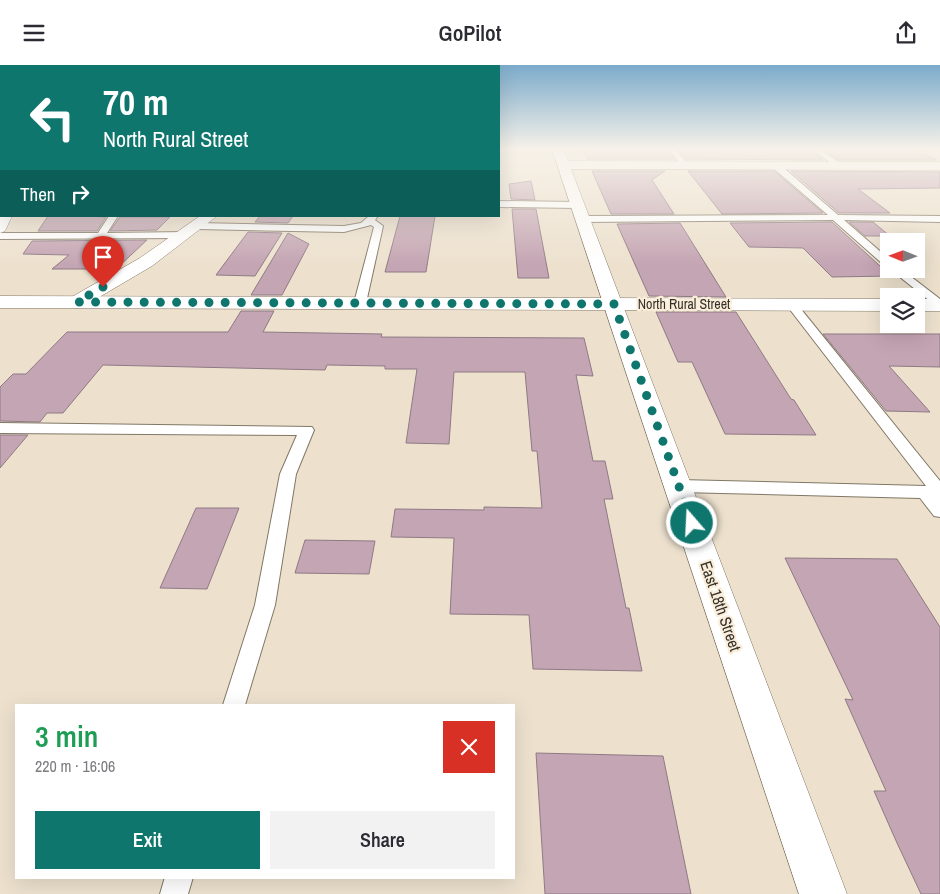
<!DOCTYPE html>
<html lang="en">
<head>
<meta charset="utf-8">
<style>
  body { margin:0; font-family:"Archivo Narrow",sans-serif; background:#f2f2f3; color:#2b2b33; height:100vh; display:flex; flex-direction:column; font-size:19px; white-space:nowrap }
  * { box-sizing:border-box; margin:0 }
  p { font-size:16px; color:#7c7c81 }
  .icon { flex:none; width:28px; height:28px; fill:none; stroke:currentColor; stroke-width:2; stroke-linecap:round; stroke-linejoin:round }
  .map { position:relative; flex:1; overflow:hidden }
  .sheet { position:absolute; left:15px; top:639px; width:500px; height:175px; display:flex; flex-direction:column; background:#fff; border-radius:0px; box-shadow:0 5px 20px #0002 }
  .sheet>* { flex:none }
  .top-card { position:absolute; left:0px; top:0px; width:500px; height:152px; box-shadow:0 5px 20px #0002; background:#0f766e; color:#fff; overflow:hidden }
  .needle { width:32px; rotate:271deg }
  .buttons { position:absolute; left:880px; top:168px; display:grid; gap:10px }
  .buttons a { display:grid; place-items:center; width:45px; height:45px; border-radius:0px; background:#fff; box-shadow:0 5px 20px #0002; font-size:25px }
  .pin { position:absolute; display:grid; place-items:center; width:42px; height:42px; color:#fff; margin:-51px -21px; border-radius:50% 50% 50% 0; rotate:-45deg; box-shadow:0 0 5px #0007 }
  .pin .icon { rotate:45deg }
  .me { position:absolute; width:55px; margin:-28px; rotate:341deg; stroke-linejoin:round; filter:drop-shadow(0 0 4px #0008) }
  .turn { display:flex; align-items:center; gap:18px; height:105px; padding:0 20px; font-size:22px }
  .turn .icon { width:65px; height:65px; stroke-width:2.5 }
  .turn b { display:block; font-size:35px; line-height:42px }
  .then { display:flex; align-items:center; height:48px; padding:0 20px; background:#0003; gap:10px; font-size:19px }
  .round { display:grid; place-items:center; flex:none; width:52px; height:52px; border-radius:0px; background:#f2f2f3 }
  .headline { display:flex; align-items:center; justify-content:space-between; height:85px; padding:0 20px }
  h1 { font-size:30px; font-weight:600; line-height:38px; color:#1e9e55 }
  .action { display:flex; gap:10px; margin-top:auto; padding:10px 20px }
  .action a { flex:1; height:58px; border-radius:0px; background:#0f766e; color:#fff; font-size:20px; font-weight:600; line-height:58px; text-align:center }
  .action a+a { background:#f2f2f3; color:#2b2b33 }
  header { display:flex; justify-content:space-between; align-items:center; height:65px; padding:0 20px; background:#fff; font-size:22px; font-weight:600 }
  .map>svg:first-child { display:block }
  .building { fill:#c4a5b3; stroke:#8e7a84 }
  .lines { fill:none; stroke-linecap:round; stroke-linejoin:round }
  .service-casing { stroke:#817766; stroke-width:2 }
  .minor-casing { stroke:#817766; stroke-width:1 }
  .secondary-casing { stroke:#817766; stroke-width:1 }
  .service { fill:#fff; fill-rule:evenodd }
  .minor { fill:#fff; fill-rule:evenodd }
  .secondary { fill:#fff; fill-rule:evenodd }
  .route { stroke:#0f766e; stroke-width:9; stroke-dasharray:0 16.2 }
  .labels { text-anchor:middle; stroke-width:4.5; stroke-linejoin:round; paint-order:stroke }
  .far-street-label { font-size:14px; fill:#35312a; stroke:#faeedb }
  .street-label { font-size:16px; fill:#35312a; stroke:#faeedb }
</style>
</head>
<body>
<header><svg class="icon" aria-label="menu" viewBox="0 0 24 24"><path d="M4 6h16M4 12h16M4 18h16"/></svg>GoPilot<svg class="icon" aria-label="share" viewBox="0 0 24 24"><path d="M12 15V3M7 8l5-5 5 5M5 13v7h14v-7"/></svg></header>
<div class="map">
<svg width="940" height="829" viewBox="0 0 940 829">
  <rect width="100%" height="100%" fill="#ede1ce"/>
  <path class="building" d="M 583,84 L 667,84 L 674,94 L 587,94 Z
    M 677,84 L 810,84 L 823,95 L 687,94 Z
    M 822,84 L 919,86 L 937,95 L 839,95 Z
    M 592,106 L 665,106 L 652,115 L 674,149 L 611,149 Z
    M 688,106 L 774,106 L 823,148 L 722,149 Z
    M 791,106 L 940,107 L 940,123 L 858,124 L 890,148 L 839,148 Z
    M 531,116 L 535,135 L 511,134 L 509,119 Z
    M 512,144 L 536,144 L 549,213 L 518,213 Z
    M 48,151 L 86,151 L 106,152 L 97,166 L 38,166 Z
    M 260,151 L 293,151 L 288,158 L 255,157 Z
    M 400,151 L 435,151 L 426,207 L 385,207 Z
    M 120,152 L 170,152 L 157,165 L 110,166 Z
    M 832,157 L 891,211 L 832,212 L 803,183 L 749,182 L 730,158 Z
    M 849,157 L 873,157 L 890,171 L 865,171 Z
    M 680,158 L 726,232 L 649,231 L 617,159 Z
    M 248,167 L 282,168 L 255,211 L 216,210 Z
    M 288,168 L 309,179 L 282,230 L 251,230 Z
    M 147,175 L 116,204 L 52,204 L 69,190 L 23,189 L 32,176 Z
    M 241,246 L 274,246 L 263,267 L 382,269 L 381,272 L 584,273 L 593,311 L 576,310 L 593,396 L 605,396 L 613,434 L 604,434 L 626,543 L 629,543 L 642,606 L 533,604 L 529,550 L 450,549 L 454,473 L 391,472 L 395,444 L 484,445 L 484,442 L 542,443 L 537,386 L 532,386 L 525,307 L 454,307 L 449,379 L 406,378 L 417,304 L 385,304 L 385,301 L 327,300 L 325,305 L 103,300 L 63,348 L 47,348 L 40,357 L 0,356 L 0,322 L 13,309 L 26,309 L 67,267 L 228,267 Z
    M 656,247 L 736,247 L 791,334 L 794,335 L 816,370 L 725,369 L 692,297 L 678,297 Z
    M 823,269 L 940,269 L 940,302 L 889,301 L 930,347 L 886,346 Z
    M 0,370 L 28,370 L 0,403 Z
    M 196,443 L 239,443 L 207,524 L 160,523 Z
    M 305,475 L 375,476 L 369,509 L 295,508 Z
    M 785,493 L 897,494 L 940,562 L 940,829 L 921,829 L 897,778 L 874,726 L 886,726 L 845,634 L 853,635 Z
    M 536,688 L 663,691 L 691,829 L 545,829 Z"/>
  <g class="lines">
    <g class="service-casing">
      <path id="service" d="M 669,84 L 675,84 L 689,100 L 688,102 L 682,102 Z
        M 812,84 L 819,84 L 843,100 L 836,102 Z
        M 772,98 L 778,98 L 838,150 L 940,151 L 940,157 L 844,155 L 889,194 L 889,202 L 885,201 L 833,155 L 583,157 L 579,154 L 583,151 L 828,150 L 772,102 Z
        M 499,136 L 578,137 L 582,140 L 578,143 L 499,142 Z
        M 109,151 L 118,151 L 107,168 L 186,167 L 191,170 L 186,173 L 0,174 L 0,168 L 98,168 Z
        M 369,151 L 378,151 L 375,155 L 383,161 L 366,238 L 360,241 L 354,238 L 374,162 L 371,160 L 344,167 L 198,164 L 194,161 L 198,158 L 344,161 L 361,158 Z
        M 890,204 L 901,204 L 940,234 L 940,242 L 936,241 Z
        M 792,237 L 796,238 L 940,416 L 940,452 L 934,451 L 920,433 L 679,427 L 673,425 L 671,421 L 673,417 L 679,415 L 926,421 L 788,242 L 786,240 L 788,238 Z
        M 0,358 L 312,362 L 314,365 L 296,409 L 275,540 L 245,640 L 223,640 L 255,540 L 280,409 L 297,370 L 0,368 Z
        M 165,812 L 193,812 L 188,829 L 160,829 Z"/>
    </g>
    <g class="minor-casing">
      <path id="minor" d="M 552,84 L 564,84 L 568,96 L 940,97 L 940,105 L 571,104 L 847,829 L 799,829 Z
        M 0,105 L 1,106 L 1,117 L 0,117 Z
        M 0,148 L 1,151 L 12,151 L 5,166 L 0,168 Z
        M 200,151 L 217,151 L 152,201 L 84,241 L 77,243 L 70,241 L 68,237 L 70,233 L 140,193 Z"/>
    </g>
    <g class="secondary-casing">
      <path id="secondary" d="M 0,231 L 889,234 L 889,246 L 0,243 Z
        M 916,234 L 940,234 L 940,246 L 916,246 Z"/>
    </g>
    <use href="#service" class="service"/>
    <use href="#minor" class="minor"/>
    <use href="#secondary" class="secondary"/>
  </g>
  <linearGradient id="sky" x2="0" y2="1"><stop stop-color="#7babcb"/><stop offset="0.42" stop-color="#f7f2e9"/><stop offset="1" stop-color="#f7f2e9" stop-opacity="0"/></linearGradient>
  <rect width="940" height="200" fill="url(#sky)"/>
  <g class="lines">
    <path class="route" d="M 103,222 L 77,237 L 614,239 L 692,458"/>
  </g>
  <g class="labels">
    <g class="far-street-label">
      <text x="684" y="244">North Rural Street</text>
    </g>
    <g class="street-label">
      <text transform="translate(721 541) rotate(71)" y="6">East 18th Street</text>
    </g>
  </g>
</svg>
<div class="buttons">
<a><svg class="needle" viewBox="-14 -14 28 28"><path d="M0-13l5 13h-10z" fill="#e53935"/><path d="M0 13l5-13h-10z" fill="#7c7c81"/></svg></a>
<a><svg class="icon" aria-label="layers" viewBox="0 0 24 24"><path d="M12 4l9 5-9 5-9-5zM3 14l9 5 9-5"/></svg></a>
</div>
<div class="pin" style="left:103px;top:222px;background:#d93025"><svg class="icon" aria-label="arrive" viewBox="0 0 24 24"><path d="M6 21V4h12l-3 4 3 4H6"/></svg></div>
<svg class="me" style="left:692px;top:458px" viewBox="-20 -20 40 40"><circle r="17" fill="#0f766e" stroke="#fff" stroke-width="3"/><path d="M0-11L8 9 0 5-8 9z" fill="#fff"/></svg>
<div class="top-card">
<div class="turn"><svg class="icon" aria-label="left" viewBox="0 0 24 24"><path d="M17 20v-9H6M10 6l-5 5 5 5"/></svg><div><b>70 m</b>North Rural Street</div></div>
<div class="then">Then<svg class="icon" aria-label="right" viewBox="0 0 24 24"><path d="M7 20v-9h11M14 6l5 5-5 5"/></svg></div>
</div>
<section class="sheet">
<div class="headline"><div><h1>3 min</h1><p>220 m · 16:06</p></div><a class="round" style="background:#d93025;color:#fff"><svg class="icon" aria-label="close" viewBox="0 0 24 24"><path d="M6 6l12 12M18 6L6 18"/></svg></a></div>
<div class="action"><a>Exit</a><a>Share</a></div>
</section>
</div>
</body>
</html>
